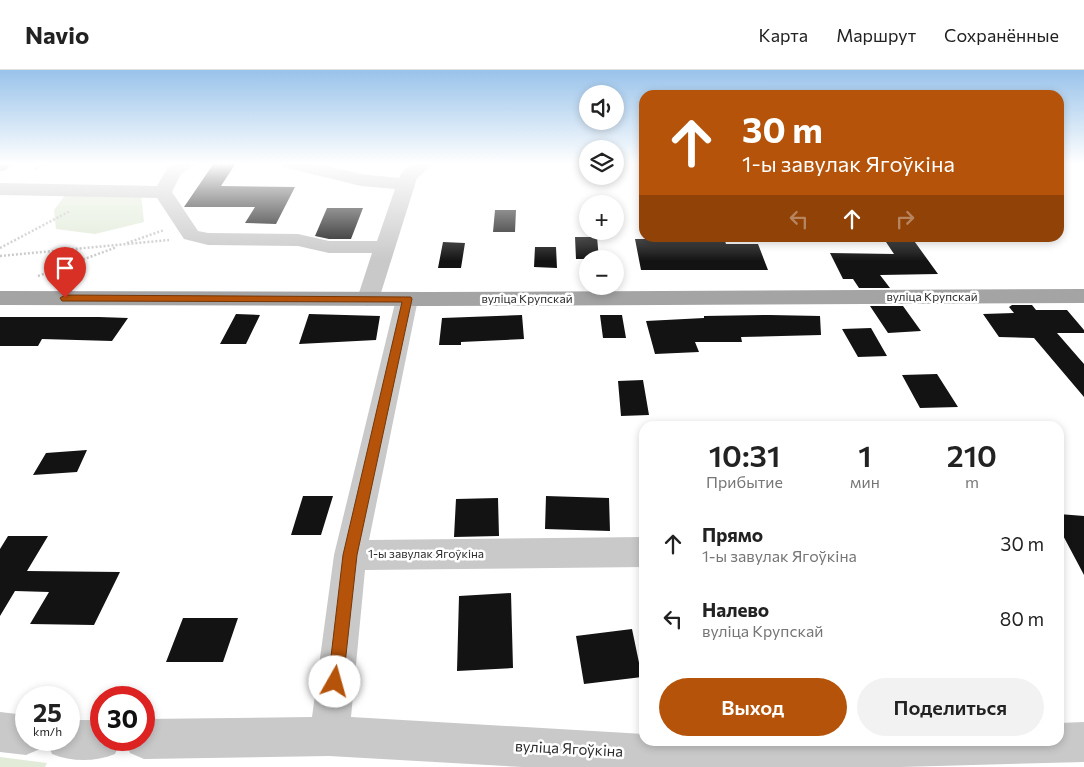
<!DOCTYPE html>
<html lang="ru">
<head>
<meta charset="utf-8">
<style>
  body { margin:0; font-family:Commissioner,sans-serif; background:#f2f2f2; color:#222; height:100vh; display:flex; flex-direction:column; font-size:19px; white-space:nowrap }
  * { box-sizing:border-box; margin:0 }
  p { font-size:16px; color:#767676 }
  .icon { flex:none; width:28px; height:28px; fill:none; stroke:currentColor; stroke-width:2; stroke-linecap:round; stroke-linejoin:round }
  .map { position:relative; flex:1; overflow:hidden }
  .sheet { position:absolute; left:639px; top:351px; width:425px; height:325px; display:flex; flex-direction:column; background:#fff; border-radius:15px; box-shadow:0 2px 8px #0003 }
  .sheet>* { flex:none }
  .banner { position:absolute; left:639px; top:20px; width:425px; height:152px; border-radius:15px; box-shadow:0 2px 8px #0003; background:#b45309; color:#fff; overflow:hidden }
  .fabs { position:absolute; left:579px; top:15px; display:grid; gap:10px }
  .fabs a { display:grid; place-items:center; width:45px; height:45px; border-radius:50%; background:#fff; box-shadow:0 2px 8px #0003; font-size:25px }
  .speed { position:absolute; left:15px; top:616px; display:flex; gap:10px; font-size:25px; font-weight:700; text-align:center }
  .speed>* { display:grid; place-content:center; width:65px; height:65px; border-radius:50%; background:#fff; box-shadow:0 2px 8px #0003; line-height:1 }
  .speed small { font-size:12px; font-weight:400 }
  .speed .limit { border:8px solid #d22; background:#fff; color:#111 }
  .pin { position:absolute; display:grid; place-items:center; width:42px; height:42px; color:#fff; margin:-51px -21px; border-radius:50% 50% 50% 0; rotate:-45deg; box-shadow:0 0 5px #0007 }
  .pin .icon { rotate:45deg }
  .me { position:absolute; width:55px; margin:-28px; rotate:7deg; stroke-linejoin:round; filter:drop-shadow(0 0 4px #0008) }
  .turn { display:flex; align-items:center; gap:18px; height:105px; padding:0 20px; font-size:22px }
  .turn .icon { width:65px; height:65px; stroke-width:2.5 }
  .turn b { display:block; font-size:35px; line-height:42px }
  .lanes { display:flex; align-items:center; height:48px; padding:0 20px; background:#0003; justify-content:center; gap:25px; direction:ltr }
  .lanes .off { opacity:.35 }
  .eta { display:flex; justify-content:space-evenly; align-items:center; height:85px; text-align:center }
  .eta b { font-size:30px; font-weight:600; line-height:35px }
  .cta { display:flex; gap:10px; margin-top:auto; padding:10px 20px }
  .cta a { flex:1; height:58px; border-radius:30px; background:#b45309; color:#fff; font-size:20px; font-weight:600; line-height:58px; text-align:center }
  .cta a+a { background:#f2f2f2; color:#222 }
  ul { padding:0; list-style:none }
  li { display:flex; align-items:center; gap:15px; height:75px; padding:0 20px }
  li div { flex:1 }
  li b { display:block; font-size:19px }
  li em { font-style:normal }
  header { display:flex; align-items:center; gap:30px; box-sizing:border-box; height:70px; padding:0 25px; background:#fff; border-bottom:1px solid #e0e0e0 }
  header strong { font-size:24px }
  nav { display:flex; gap:28px; margin-inline-start:auto; font-size:18px }
  .map>svg:first-child { display:block }
  .green { fill:#e1ebd8 }
  .building { fill:#131313 }
  .lines { fill:none; stroke-linecap:round; stroke-linejoin:round }
  .path { stroke:#c9c9c9; stroke-width:2.5; stroke-dasharray:2 2; stroke-linecap:butt }
  .minor { fill:#c9c9c9; fill-rule:evenodd }
  .major { fill:#a4a4a4; fill-rule:evenodd }
  .route { fill:#b45309; stroke:#753606 }
  .labels { text-anchor:middle; stroke-width:5; stroke-linejoin:round; paint-order:stroke }
  .street-label { font-size:12px; fill:#2c2c2c; stroke:#fff }
  .near-street-label { font-size:15px; fill:#2c2c2c; stroke:#fff }
</style>
</head>
<body>
<header>
<strong>Navio</strong>
<nav><a>Карта</a><a>Маршрут</a><a>Сохранённые</a></nav>
</header>
<div class="map">
<svg width="1084" height="697" viewBox="0 0 1084 697">
  <rect width="100%" height="100%" fill="#fff"/>
  <path class="green" d="M 66,124 L 141,125 L 144,152 L 95,164 L 56,159 L 54,140 Z
    M 0,687 L 47,693 L 45,697 L 0,697 Z"/>
  <path class="building" d="M 214,93 L 236,93 L 221,116 L 295,117 L 276,154 L 245,153 L 255,137 L 184,137 Z
    M 327,138 L 363,138 L 351,169 L 329,169 L 315,166 Z
    M 495,140 L 516,140 L 515,162 L 493,162 Z
    M 575,167 L 597,167 L 599,189 L 576,189 Z
    M 692,168 L 724,168 L 726,174 L 758,174 L 768,200 L 641,200 L 635,169 L 692,169 Z
    M 912,168 L 938,204 L 880,205 L 890,218 L 859,218 L 853,209 L 843,209 L 830,183 L 894,184 L 884,169 Z
    M 443,172 L 465,173 L 461,198 L 438,198 Z
    M 535,177 L 556,177 L 557,198 L 534,197 Z
    M 1012,235 L 1032,235 L 1036,240 L 1067,240 L 1084,260 L 1084,263 L 1057,263 L 1084,294 L 1084,327 L 1034,268 L 999,267 L 983,244 L 1014,243 L 1009,237 Z
    M 870,236 L 903,236 L 921,261 L 888,263 Z
    M 236,244 L 260,245 L 246,274 L 220,274 Z
    M 309,244 L 380,246 L 376,270 L 299,274 Z
    M 522,245 L 524,269 L 461,272 L 461,275 L 439,275 L 442,248 Z
    M 600,245 L 622,245 L 626,268 L 603,268 Z
    M 770,245 L 820,246 L 821,265 L 741,267 L 742,272 L 695,272 L 699,282 L 655,284 L 646,251 L 704,248 L 704,246 Z
    M 0,247 L 99,247 L 128,248 L 112,271 L 42,269 L 38,276 L 0,276 Z
    M 871,258 L 887,286 L 858,287 L 842,259 Z
    M 937,304 L 958,337 L 920,338 L 902,305 Z
    M 643,310 L 649,345 L 621,346 L 618,311 Z
    M 87,380 L 77,402 L 33,405 L 46,383 Z
    M 303,426 L 333,426 L 321,465 L 291,465 Z
    M 546,426 L 609,428 L 610,461 L 545,459 Z
    M 498,428 L 499,466 L 454,467 L 456,429 Z
    M 1059,444 L 1084,446 L 1084,505 L 1059,458 Z
    M 8,466 L 48,466 L 27,501 L 120,502 L 94,555 L 30,554 L 49,522 L 15,521 L 0,546 L 0,479 Z
    M 511,523 L 513,598 L 457,601 L 459,526 Z
    M 183,548 L 238,548 L 223,592 L 166,592 Z
    M 632,559 L 642,607 L 584,614 L 576,566 Z"/>
  <g class="lines">
    <path class="path" d="M 36,99 L 41,93
      M 127,173 L 164,160
      M 0,178 L 70,141
      M 0,186 L 169,170
      M 38,206 L 117,177"/>
    <path class="minor" d="M 174,93 L 197,93 L 181,104 L 172,122 L 198,161 L 208,163 L 298,164 L 329,171 L 377,171 L 395,119 L 361,116 L 283,97 L 280,93 L 314,93 L 361,104 L 399,108 C 406,92 420,93 435,93 L 417,108 L 379,229 L 376,234 L 368,236 L 360,234 L 357,229 L 372,183 L 329,183 L 298,176 L 208,175 L 184,169 L 157,128 L 0,125 L 0,113 L 157,116 L 168,97 Z
      M 407,222 L 415,224 L 418,229 L 369,470 L 644,467 L 644,497 L 365,500 L 351,647 L 644,664 L 644,671 L 1059,671 L 1059,653 L 1084,652 L 1084,692 L 901,697 L 523,697 L 329,686 L 144,689 L 130,683 L 125,670 L 144,670 L 144,649 L 312,647 L 334,485 L 396,229 L 399,224 Z
      M 0,642 L 26,645 L 26,670 L 44,670 L 40,679 L 26,685 L 0,682 Z
      M 69,650 L 101,650 L 101,670 L 121,670 L 115,684 C 95,692 72,692 52,684 L 46,670 L 69,670 Z"/>
    <path class="major" d="M 0,93 L 12,93 L 6,100 L 0,101 Z
      M 1084,219 L 1084,233 L 428,236 L 0,235 L 0,221 L 428,222 Z"/>
  </g>
  <linearGradient id="sky" x2="0" y2="1"><stop stop-color="#99c3ea"/><stop offset="0.49" stop-color="#fff"/><stop offset="1" stop-color="#fff" stop-opacity="0"/></linearGradient>
  <rect width="1084" height="191" fill="url(#sky)"/>
  <path class="route" d="M 65,225 L 411,227 L 412,229 L 357,485 L 343,612 L 341,617 L 335,619 L 330,617 L 328,612 L 343,485 L 402,232 L 62,231 L 60,228 Z"/>
  <g class="labels">
    <g class="street-label">
      <text x="932" y="231">вуліца Крупскай</text>
      <text x="527" y="233">вуліца Крупскай</text>
      <text x="426" y="488">1-ы завулак Ягоўкіна</text>
    </g>
    <g class="near-street-label">
      <text transform="translate(569 679) rotate(3)" y="5">вуліца Ягоўкіна</text>
    </g>
  </g>
</svg>
<div class="fabs">
<a><svg class="icon" aria-label="sound" viewBox="0 0 24 24"><path d="M4 9h4l5-4v14l-5-4H4zM17 9q2 3 0 6"/></svg></a>
<a><svg class="icon" aria-label="layers" viewBox="0 0 24 24"><path d="M12 4l9 5-9 5-9-5zM3 14l9 5 9-5"/></svg></a>
<a>+</a>
<a>−</a>
</div>
<div class="speed"><div>25<small>km/h</small></div><div class="limit">30</div></div>
<div class="pin" style="left:65px;top:228px;background:#d93025"><svg class="icon" aria-label="arrive" viewBox="0 0 24 24"><path d="M6 21V4h12l-3 4 3 4H6"/></svg></div>
<svg class="me" style="left:335px;top:612px" viewBox="-20 -20 40 40"><circle r="19" fill="#fff"/><path d="M0-13L10 11 0 6-10 11z" fill="#b45309"/></svg>
<div class="banner">
<div class="turn"><svg class="icon" aria-label="ahead" viewBox="0 0 24 24"><path d="M12 20V5M6 11l6-6 6 6"/></svg><div><b>30 m</b>1-ы завулак Ягоўкіна</div></div>
<div class="lanes"><svg class="icon off" aria-label="left" viewBox="0 0 24 24"><path d="M17 20v-9H6M10 6l-5 5 5 5"/></svg><svg class="icon" aria-label="ahead" viewBox="0 0 24 24"><path d="M12 20V5M6 11l6-6 6 6"/></svg><svg class="icon off" aria-label="right" viewBox="0 0 24 24"><path d="M7 20v-9h11M14 6l5 5-5 5"/></svg></div>
</div>
<section class="sheet">
<div class="eta">
<div><b>10:31</b><p>Прибытие</p></div>
<div><b>1</b><p>мин</p></div>
<div><b>210</b><p>m</p></div>
</div>
<ul>
<li><svg class="icon" aria-label="ahead" viewBox="0 0 24 24"><path d="M12 20V5M6 11l6-6 6 6"/></svg><div><b>Прямо</b><p>1-ы завулак Ягоўкіна</p></div><em>30 m</em></li>
<li><svg class="icon" aria-label="left" viewBox="0 0 24 24"><path d="M17 20v-9H6M10 6l-5 5 5 5"/></svg><div><b>Налево</b><p>вуліца Крупскай</p></div><em>80 m</em></li>
</ul>
<div class="cta"><a>Выход</a><a>Поделиться</a></div>
</section>
</div>
</body>
</html>
